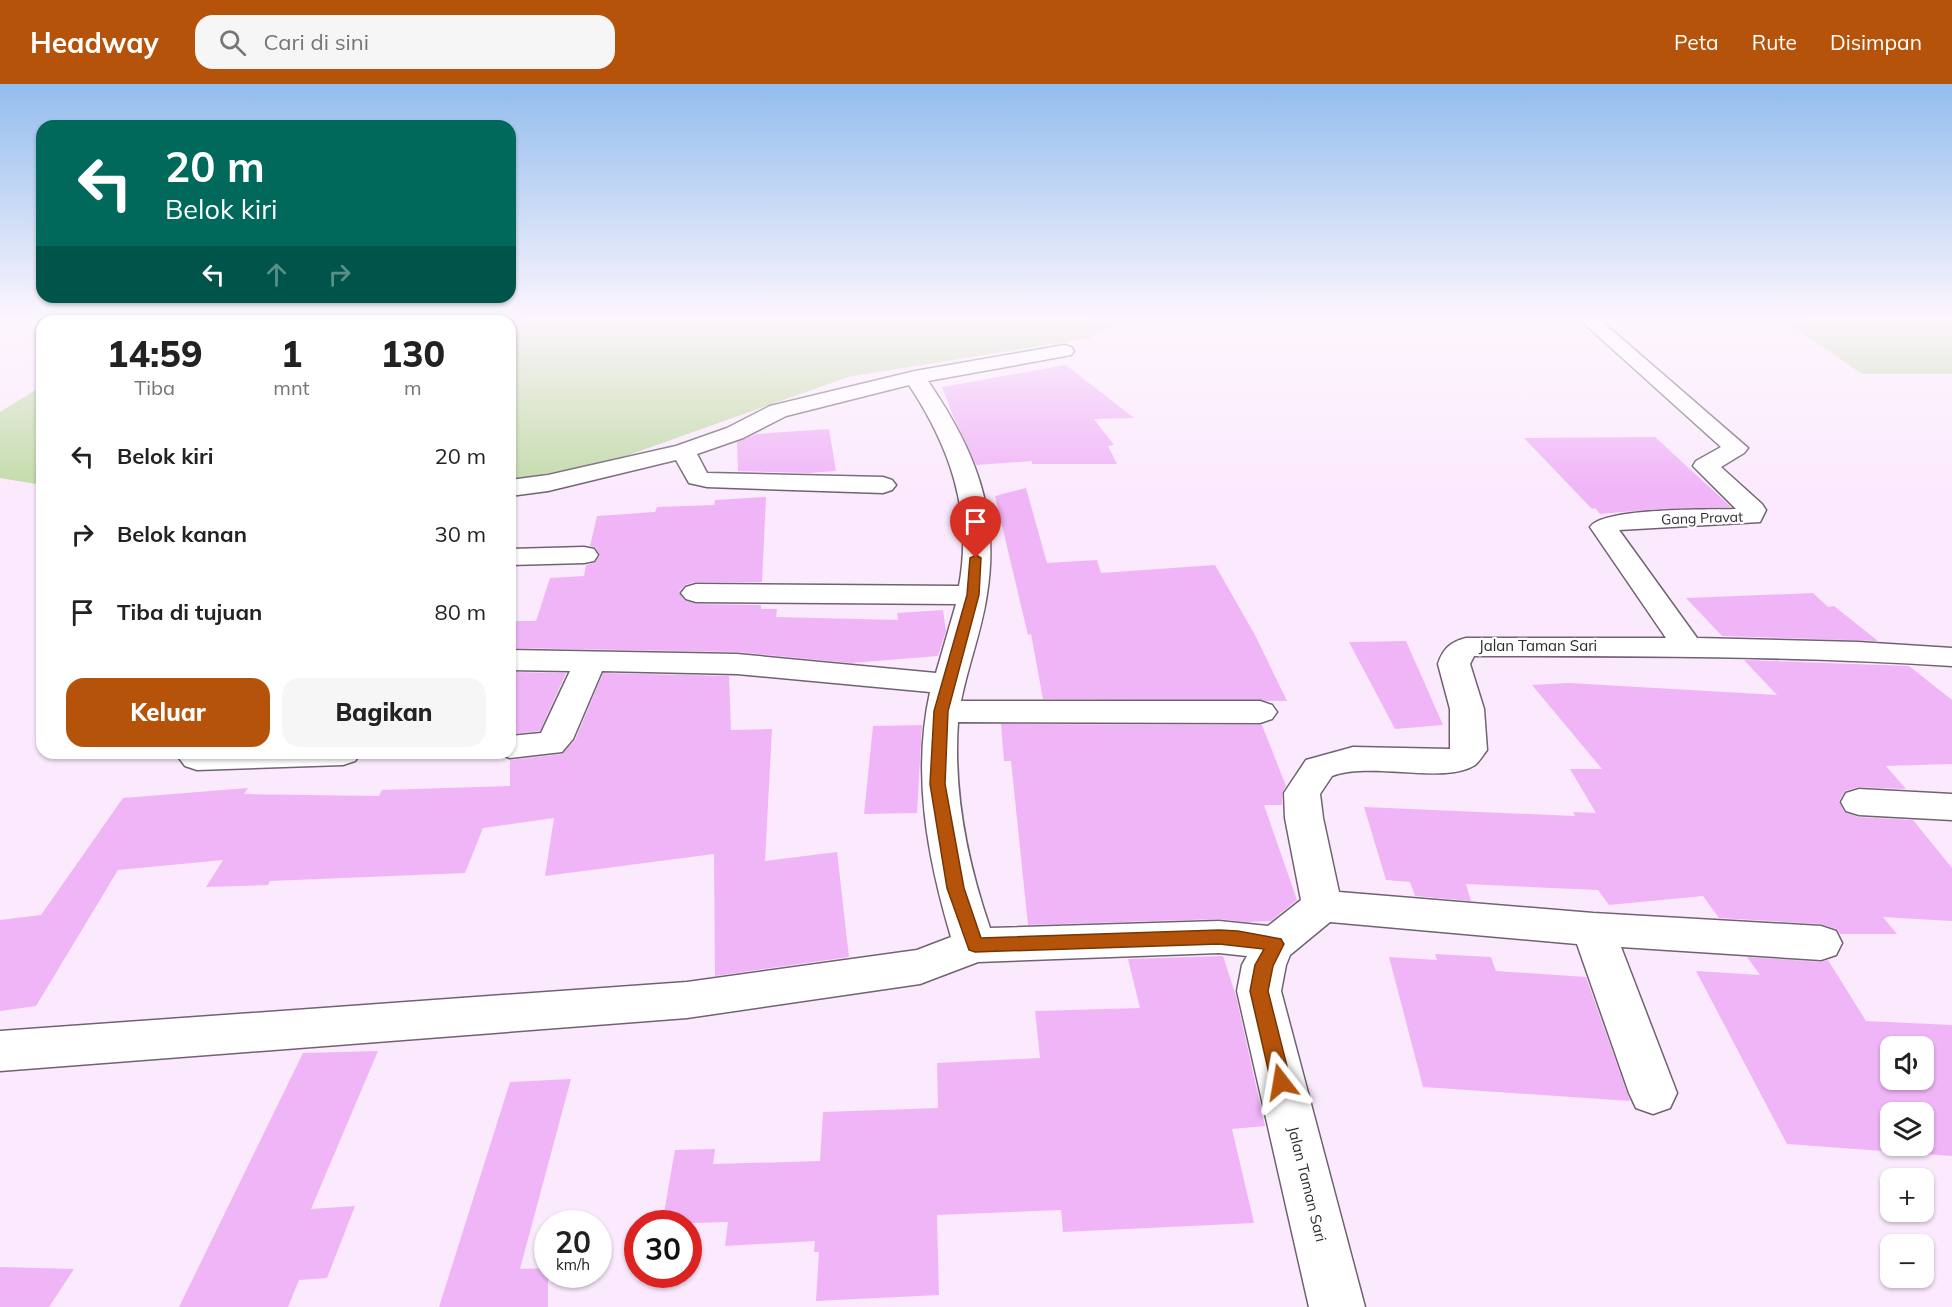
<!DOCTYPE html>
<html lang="id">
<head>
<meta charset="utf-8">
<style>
  body { margin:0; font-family:Mulish,sans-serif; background:#f6f6f6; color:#222; height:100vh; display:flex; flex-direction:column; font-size:22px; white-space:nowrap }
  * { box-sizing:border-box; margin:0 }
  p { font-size:20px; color:#767676 }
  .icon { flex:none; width:33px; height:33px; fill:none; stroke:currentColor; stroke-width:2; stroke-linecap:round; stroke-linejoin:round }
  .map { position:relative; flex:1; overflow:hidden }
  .details { position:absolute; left:36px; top:231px; width:480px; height:444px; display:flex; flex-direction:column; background:#fff; border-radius:18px; box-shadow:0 2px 4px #0004 }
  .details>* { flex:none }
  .banner { position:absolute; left:36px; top:36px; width:480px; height:183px; border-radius:18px; box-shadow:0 2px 4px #0004; background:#00695c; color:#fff; overflow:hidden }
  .buttons { position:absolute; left:1880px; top:952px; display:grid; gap:12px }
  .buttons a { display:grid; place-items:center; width:54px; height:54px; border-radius:12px; background:#fff; box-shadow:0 2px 4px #0004; font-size:30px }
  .speed { position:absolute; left:534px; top:1126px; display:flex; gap:12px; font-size:30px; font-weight:700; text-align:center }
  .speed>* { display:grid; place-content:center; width:78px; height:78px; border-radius:50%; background:#fff; box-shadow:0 2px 4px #0004; line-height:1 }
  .speed small { font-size:15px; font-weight:400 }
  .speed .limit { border:9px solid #d22; background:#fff; color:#111 }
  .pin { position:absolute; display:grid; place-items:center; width:51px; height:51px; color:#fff; margin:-62px -26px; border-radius:50% 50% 50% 0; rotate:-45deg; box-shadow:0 0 6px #0007 }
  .pin .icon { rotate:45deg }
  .me { position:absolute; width:66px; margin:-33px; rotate:346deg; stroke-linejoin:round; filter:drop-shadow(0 0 4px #0008) }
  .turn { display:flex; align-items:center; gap:21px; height:126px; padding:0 30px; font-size:27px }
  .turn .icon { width:78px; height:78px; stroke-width:2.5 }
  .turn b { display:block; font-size:42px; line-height:51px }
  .lanes { display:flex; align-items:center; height:57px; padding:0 30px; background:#0003; justify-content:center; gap:30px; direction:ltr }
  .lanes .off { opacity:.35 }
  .eta { display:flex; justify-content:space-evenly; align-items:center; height:102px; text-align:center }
  .eta b { font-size:36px; font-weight:800; line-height:42px }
  .button { display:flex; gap:12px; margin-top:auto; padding:12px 30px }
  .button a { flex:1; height:69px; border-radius:18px; background:#b45309; color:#fff; font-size:24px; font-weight:800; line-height:69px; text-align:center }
  .button a+a { background:#f6f6f6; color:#222 }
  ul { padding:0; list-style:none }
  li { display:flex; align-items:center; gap:18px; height:78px; padding:0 30px }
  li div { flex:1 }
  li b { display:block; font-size:22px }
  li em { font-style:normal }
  header { display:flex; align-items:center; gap:36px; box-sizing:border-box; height:84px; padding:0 30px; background:#b45309; color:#fff }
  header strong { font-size:28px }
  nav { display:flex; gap:33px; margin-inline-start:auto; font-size:21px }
  .search { width:420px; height:54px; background:#f6f6f6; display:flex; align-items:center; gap:15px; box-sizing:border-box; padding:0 21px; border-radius:18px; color:#767676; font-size:22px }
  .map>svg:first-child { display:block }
  .green { fill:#c3dbaa }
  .building { fill:#f0b5f7; fill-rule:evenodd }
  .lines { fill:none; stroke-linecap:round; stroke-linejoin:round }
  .street-casing { stroke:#716272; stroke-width:3 }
  .street { fill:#fff; fill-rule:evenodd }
  .route { fill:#b45309; stroke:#753606; stroke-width:1.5 }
  .labels { text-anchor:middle; stroke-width:4.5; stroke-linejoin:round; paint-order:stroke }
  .far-street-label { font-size:14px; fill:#2f2930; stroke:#fdfdfd }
  .street-label { font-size:15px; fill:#2f2930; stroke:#fdfdfd }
</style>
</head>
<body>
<header>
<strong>Headway</strong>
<div class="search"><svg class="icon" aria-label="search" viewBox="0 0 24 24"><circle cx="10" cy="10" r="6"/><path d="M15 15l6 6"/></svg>Cari di sini</div>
<nav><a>Peta</a><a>Rute</a><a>Disimpan</a></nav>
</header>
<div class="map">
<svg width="1952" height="1223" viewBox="0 0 1952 1223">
  <rect width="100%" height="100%" fill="#fbeafd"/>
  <path class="green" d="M 158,234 L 1129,234 L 1089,254 L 848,293 L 609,378 L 510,396 L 510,237 L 152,237 Z
    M 1780,234 L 1952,234 L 1952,290 L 1862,290 Z
    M 42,302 L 42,401 L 0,394 L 0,328 Z"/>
  <path class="building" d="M 1066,281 L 1134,334 L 1094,335 L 1114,361 L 1108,362 L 1117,380 L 1032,380 L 1032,377 L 976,381 L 954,334 L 942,303 Z
    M 829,345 L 836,387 L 810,389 L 738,387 L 737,358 L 756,350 Z
    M 1655,353 L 1731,423 L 1658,425 L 1600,430 L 1595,424 L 1592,425 L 1524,354 Z
    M 1026,404 L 1047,479 L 1097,476 L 1101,489 L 1215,481 L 1255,551 L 1287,617 L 1043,615 L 1031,550 L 1028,551 L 995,412 Z
    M 766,413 L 762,498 L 695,498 L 685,501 L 679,508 L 684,516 L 696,520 L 761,521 L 761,525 L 777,525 L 776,533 L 898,536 L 897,529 L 943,526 L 946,547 L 938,572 L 851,579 L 737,568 L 510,564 L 510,537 L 536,537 L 550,494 L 584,492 L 586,481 L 594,479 L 600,472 L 596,464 L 590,462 L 597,432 L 655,428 L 657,423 L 714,421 L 715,416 Z
    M 1813,509 L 1828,523 L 1834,522 L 1878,557 L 1722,552 L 1686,514 Z
    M 1406,557 L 1443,641 L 1395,645 L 1349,558 Z
    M 1744,576 L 1909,582 L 1952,616 L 1952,680 L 1886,682 L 1906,705 L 1858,703 L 1845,707 L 1839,717 L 1844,728 L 1858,733 L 1913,736 L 1952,784 L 1952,837 L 1883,833 L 1897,850 L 1840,850 L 1837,845 L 1821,840 L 1719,834 L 1703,812 L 1609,821 L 1598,806 L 1466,800 L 1471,817 L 1415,812 L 1410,798 L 1386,796 L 1364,723 L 1575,732 L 1573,728 L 1596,729 L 1570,685 L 1602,685 L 1532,601 L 1569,599 L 1777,611 Z
    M 510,588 L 566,589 L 540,647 L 510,650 Z
    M 603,589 L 729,592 L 731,646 L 772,645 L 765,777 L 837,768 L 849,873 L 715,892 L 714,770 L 545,792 L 554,734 L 483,744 L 465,789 L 270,797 L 268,801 L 206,803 L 223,776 L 118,786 L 36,922 L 0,927 L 0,836 L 41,831 L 123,714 L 248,704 L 244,710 L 379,712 L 382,706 L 510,702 L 510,676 L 562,670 L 575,656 Z
    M 1001,640 L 1262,641 L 1286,702 L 1282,709 L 1282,721 L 1264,721 L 1297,816 L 1271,837 L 1247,838 L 1219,835 L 1028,841 L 1011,677 L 1004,677 Z
    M 922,641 L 917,729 L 864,730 L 873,642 Z
    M 1435,870 L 1491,873 L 1496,887 L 1586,893 L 1630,1017 L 1423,1003 L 1389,873 L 1437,876 Z
    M 1223,872 L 1236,912 L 1265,1042 L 1232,1045 L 1254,1139 L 1063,1148 L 1061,1126 L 937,1131 L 939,1211 L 816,1217 L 819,1168 L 814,1168 L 815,1157 L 725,1162 L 728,1138 L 662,1140 L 675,1066 L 715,1065 L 713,1080 L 820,1077 L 823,1028 L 938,1024 L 937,979 L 1040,974 L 1035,927 L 1140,924 L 1128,875 Z
    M 1747,873 L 1821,878 L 1828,876 L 1866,937 L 1952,941 L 1952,1072 L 1787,1060 L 1696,887 L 1760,891 ZM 1890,963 L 1923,963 L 1923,996 L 1890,996 ZM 1890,1029 L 1923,1029 L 1923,1062 L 1890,1062 Z
    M 378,967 L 311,1125 L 355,1122 L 327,1194 L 299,1196 L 288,1223 L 179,1223 L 303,969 Z
    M 571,995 L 520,1185 L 548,1184 L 548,1223 L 439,1223 L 510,998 Z
    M 0,1183 L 74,1185 L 49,1223 L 0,1223 Z"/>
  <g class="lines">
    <g class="street-casing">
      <path id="street" d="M 1578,234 L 1598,234 L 1748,364 L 1744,369 L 1721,383 L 1762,420 L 1766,426 L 1760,438 L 1619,446 L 1697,554 L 1858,558 L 1952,564 L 1952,582 C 1793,572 1633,572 1474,572 L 1470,580 L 1484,625 L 1487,666 C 1483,671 1480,677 1475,681 C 1444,701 1371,677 1332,692 L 1320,710 L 1323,734 L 1339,808 L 1593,829 L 1821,842 L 1836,847 L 1842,859 L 1836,871 L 1821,876 L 1621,863 L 1677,1009 L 1670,1024 L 1653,1030 L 1636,1024 L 1629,1009 L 1577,860 L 1330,838 L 1290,871 L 1286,881 L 1281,907 L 1365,1223 L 1309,1223 L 1237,907 L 1242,881 L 1247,872 L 1219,869 L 978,878 L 920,900 L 687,934 L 0,987 L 0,947 L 687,898 L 917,866 L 951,853 C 927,772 912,690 930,608 L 737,590 L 602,587 L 573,655 L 562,668 L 510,674 L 496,669 L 510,669 L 510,652 L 541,649 L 570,587 L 510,586 L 510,566 L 737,570 L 936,589 L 956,520 L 696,518 L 686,515 L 681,509 L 686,503 L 696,500 L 959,502 C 973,428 950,363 909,301 L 786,332 L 743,354 L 697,370 L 707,389 L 883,393 L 892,396 L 896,401 L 892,406 L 883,409 L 707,403 L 689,399 L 676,376 L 548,407 L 510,412 L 510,396 L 548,391 L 676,362 L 727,344 L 770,322 L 915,287 L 1064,261 L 1071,263 L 1074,267 L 1071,271 L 928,297 C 975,366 1000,427 987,510 C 982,546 968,581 961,617 L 1260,617 L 1272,621 L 1277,628 L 1272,635 L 1260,639 L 958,638 C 953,709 967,777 990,844 L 1219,837 L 1268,842 L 1301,816 L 1285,734 L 1284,709 L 1306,676 L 1353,663 L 1450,665 L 1450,625 L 1438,580 C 1443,565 1450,558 1466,554 L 1666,554 L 1590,443 C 1604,423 1709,426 1736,425 L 1693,382 L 1696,377 L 1721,363 Z
        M 584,463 L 594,465 L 598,471 L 594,477 L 584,479 L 510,481 L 510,465 Z
        M 182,669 L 361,669 L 355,677 L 343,681 L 197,686 L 185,682 L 179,674 Z
        M 1859,705 L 1952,710 L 1952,736 L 1859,731 L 1846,727 L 1841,718 L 1846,709 Z"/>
    </g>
    <use href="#street" class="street"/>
  </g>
  <linearGradient id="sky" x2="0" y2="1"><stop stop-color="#92bded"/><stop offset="0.58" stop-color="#fdf6fe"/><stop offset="1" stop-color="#fdf6fe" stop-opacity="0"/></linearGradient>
  <rect width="1952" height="405" fill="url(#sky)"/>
  <path class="route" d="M 976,471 L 981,474 L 979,511 L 948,627 L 945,700 L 964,804 L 981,854 L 1219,846 L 1238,847 L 1281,855 L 1284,860 L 1273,882 L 1268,907 L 1291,998 L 1288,1004 L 1281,1006 L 1274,1004 L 1271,998 L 1250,907 L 1255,881 L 1264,865 L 1219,860 L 975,868 L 969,866 L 947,804 L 930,700 L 934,627 L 967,511 L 970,474 Z"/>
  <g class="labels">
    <g class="far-street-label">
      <text transform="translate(1702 434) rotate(-2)" y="5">Gang Pravat</text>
    </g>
    <g class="street-label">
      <text x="1538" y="567">Jalan Taman Sari</text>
      <text transform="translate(1307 1100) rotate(76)" y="5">Jalan Taman Sari</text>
    </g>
  </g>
</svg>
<div class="buttons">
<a><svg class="icon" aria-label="sound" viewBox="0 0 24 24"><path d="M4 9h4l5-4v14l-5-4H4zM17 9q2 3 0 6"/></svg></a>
<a><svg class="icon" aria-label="layers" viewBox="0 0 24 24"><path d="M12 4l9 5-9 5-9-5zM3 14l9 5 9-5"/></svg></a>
<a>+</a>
<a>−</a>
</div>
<div class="speed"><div>20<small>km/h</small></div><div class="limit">30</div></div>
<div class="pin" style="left:976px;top:474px;background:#d93025"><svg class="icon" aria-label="arrive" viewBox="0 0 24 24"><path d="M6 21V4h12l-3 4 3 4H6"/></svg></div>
<svg class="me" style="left:1281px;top:998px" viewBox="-20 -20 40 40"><path d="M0-17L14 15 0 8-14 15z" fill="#b45309" stroke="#fff" stroke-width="4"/></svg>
<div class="banner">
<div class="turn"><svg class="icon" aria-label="left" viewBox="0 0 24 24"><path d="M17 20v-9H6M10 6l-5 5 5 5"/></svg><div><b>20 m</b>Belok kiri</div></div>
<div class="lanes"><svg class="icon" aria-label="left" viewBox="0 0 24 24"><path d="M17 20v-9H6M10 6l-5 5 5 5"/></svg><svg class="icon off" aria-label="ahead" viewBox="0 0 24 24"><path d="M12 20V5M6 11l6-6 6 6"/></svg><svg class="icon off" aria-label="right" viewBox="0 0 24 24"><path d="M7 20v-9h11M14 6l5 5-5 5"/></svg></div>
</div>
<section class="details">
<div class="eta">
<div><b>14:59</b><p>Tiba</p></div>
<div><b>1</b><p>mnt</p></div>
<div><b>130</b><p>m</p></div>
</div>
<ul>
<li><svg class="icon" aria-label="left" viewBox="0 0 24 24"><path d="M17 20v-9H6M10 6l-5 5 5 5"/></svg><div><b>Belok kiri</b></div><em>20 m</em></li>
<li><svg class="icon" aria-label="right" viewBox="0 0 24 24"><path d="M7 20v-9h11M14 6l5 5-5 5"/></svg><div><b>Belok kanan</b></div><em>30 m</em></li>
<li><svg class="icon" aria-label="arrive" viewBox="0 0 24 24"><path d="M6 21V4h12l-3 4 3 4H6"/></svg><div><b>Tiba di tujuan</b></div><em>80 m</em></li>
</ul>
<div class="button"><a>Keluar</a><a>Bagikan</a></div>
</section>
</div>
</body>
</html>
